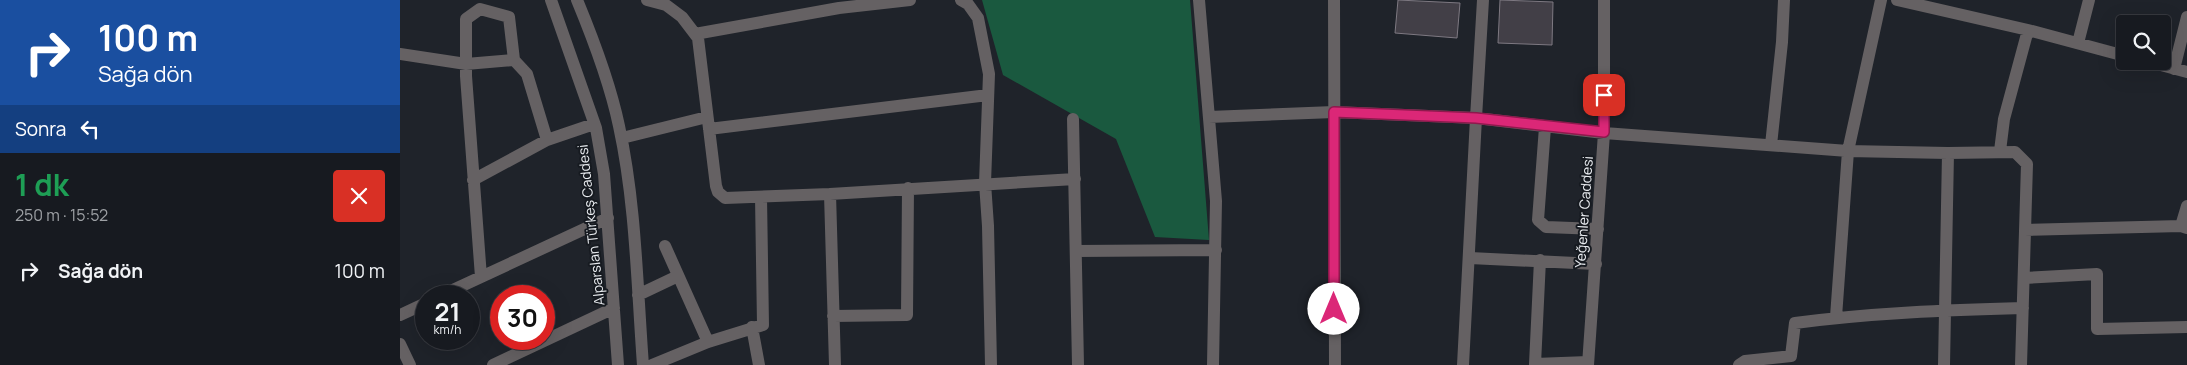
<!DOCTYPE html>
<html lang="tr">
<head>
<meta charset="utf-8">
<style>
  body { margin:0; font-family:Manrope,sans-serif; background:#24272d; color:#f1f3f6; height:100vh; display:flex; flex-direction:column; font-size:19px; white-space:nowrap }
  * { box-sizing:border-box; margin:0 }
  p { font-size:16px; color:#9ea1a5 }
  .icon { flex:none; width:28px; height:28px; fill:none; stroke:currentColor; stroke-width:2; stroke-linecap:round; stroke-linejoin:round }
  .map { position:relative; flex:1; overflow:hidden }
  .details { display:flex; flex-direction:column; background:#171a20; width:400px }
  .details>* { flex:none }
  .top-card { background:#1a4fa0; color:#fff; overflow:hidden }
  .controls { position:absolute; left:1716px; top:15px; display:grid; gap:10px }
  .controls a { display:grid; place-items:center; width:55px; height:55px; border-radius:5px; background:#171a20; box-shadow:0 5px 20px #0002,0 0 0 1px #36383e; font-size:25px }
  .speed { position:absolute; left:15px; top:285px; display:flex; gap:10px; font-size:25px; font-weight:700; text-align:center }
  .speed>* { display:grid; place-content:center; width:65px; height:65px; border-radius:50%; background:#171a20; box-shadow:0 5px 20px #0002,0 0 0 1px #36383e; line-height:1 }
  .speed small { font-size:12px; font-weight:400 }
  .speed .limit { border:8px solid #d22; background:#fff; color:#111 }
  .pin { position:absolute; display:grid; place-items:center; width:42px; height:42px; color:#fff; margin:-21px; border-radius:10px; box-shadow:0 2px 8px #0006 }
  .me { position:absolute; width:55px; margin:-28px; rotate:0deg; stroke-linejoin:round; filter:drop-shadow(0 0 4px #0008) }
  .turn { display:flex; align-items:center; gap:18px; height:105px; padding:0 15px; font-size:22px }
  .turn .icon { width:65px; height:65px; stroke-width:2.5 }
  .turn b { display:block; font-size:35px; line-height:42px }
  .then { display:flex; align-items:center; height:48px; padding:0 15px; background:#0003; gap:10px; font-size:19px }
  .round { display:grid; place-items:center; flex:none; width:52px; height:52px; border-radius:5px; background:#24272d }
  .overview { display:flex; align-items:center; justify-content:space-between; height:85px; padding:0 15px }
  h1 { font-size:30px; font-weight:700; line-height:38px; color:#1e9e55 }
  ul { padding:0; list-style:none }
  li { display:flex; align-items:center; gap:15px; height:65px; padding:0 15px }
  li div { flex:1 }
  li b { display:block; font-size:19px }
  li em { font-style:normal }
  main { display:flex; flex:1; min-height:0 }
  .map>svg:first-child { display:block }
  .green { fill:#1a593f }
  .building { fill:#423f47; stroke:#7e7982 }
  .lines { fill:none; stroke-linecap:round; stroke-linejoin:round }
  .minor { stroke:#656163; stroke-width:12 }
  .route-casing { stroke:#8e194d; stroke-width:12 }
  .route { stroke:#db2777; stroke-width:9 }
  .labels { text-anchor:middle; stroke-width:4; stroke-linejoin:round; paint-order:stroke }
  .street-label { font-size:14px; fill:#e9ecf0; stroke:#161a20 }
</style>
</head>
<body>
<main>
<section class="details">
<div class="top-card">
<div class="turn"><svg class="icon" aria-label="right" viewBox="0 0 24 24"><path d="M7 20v-9h11M14 6l5 5-5 5"/></svg><div><b>100 m</b>Sağa dön</div></div>
<div class="then">Sonra<svg class="icon" aria-label="left" viewBox="0 0 24 24"><path d="M17 20v-9H6M10 6l-5 5 5 5"/></svg></div>
</div>
<div class="overview"><div><h1>1 dk</h1><p>250 m · 15:52</p></div><a class="round" style="background:#d93025;color:#fff"><svg class="icon" aria-label="close" viewBox="0 0 24 24"><path d="M6 6l12 12M18 6L6 18"/></svg></a></div>
<ul>
<li><svg class="icon" aria-label="right" viewBox="0 0 24 24"><path d="M7 20v-9h11M14 6l5 5-5 5"/></svg><div><b>Sağa dön</b></div><em>100 m</em></li>
</ul>
</section>
<div class="map">
<svg width="1787" height="365" viewBox="0 0 1787 365">
  <rect width="100%" height="100%" fill="#1f232a"/>
  <path class="green" d="M 582,0 L 790,0 L 809,240 L 755,237 L 716,139 L 603,75 Z"/>
  <path class="building" d="M 998,0 L 1060,3 L 1057,38 L 995,33 Z
    M 1100,0 L 1153,2 L 1152,45 L 1098,43 Z"/>
  <g class="lines">
    <path class="minor" d="M 151,0 L 196,128 L 204,174 L 218,365
      M 177,0 C 194,41 210,83 219,126 C 236,204 237,286 243,365
      M 247,0 L 266,5 L 282,17 L 298,38 L 316,186 L 318,192 L 325,198 L 430,194
      M 561,0 L 568,4 L 578,18 L 589,74 L 585,183 L 588,226 L 591,365
      M 799,0 L 816,201 L 813,365
      M 934,0 L 935,365
      M 1497,0 L 1628,30 L 1725,56
      M 295,34 L 439,8 L 510,0
      M 1678,43 L 1689,0
      M 0,54 L 66,64 L 114,60
      M 1746,61 L 1787,72
      M 1774,69 L 1787,17
      M 809,117 L 934,112 L 1076,118 L 1083,0
      M 673,119 L 678,365
      M 1145,127 L 1138,220 L 1146,227 L 1198,229
      M 309,129 L 588,95
      M 222,138 L 307,117
      M 1371,145 L 1382,42 L 1384,0
      M 1600,151 L 1604,119 L 1628,30
      M 73,180 L 147,140 L 194,124
      M 1781,226 L 1787,206
      M 1625,230 L 1781,226 L 1787,228
      M 265,246 L 308,342
      M 676,251 L 816,250
      M 1070,258 L 1196,264
      M 1140,260 L 1135,364 L 1188,362
      M 81,277 L 208,218
      M 1624,278 L 1697,274 L 1697,329 L 1787,327
      M 238,295 L 278,276
      M 40,296 L 81,277 L 66,76 L 66,19 L 80,9 L 109,17 L 114,60 L 127,74 L 147,140
      M 0,315 L 26,303
      M 433,316 L 507,315 L 508,188
      M 1436,317 L 1448,151 L 1481,0
      M 352,327 L 359,365
      M 0,344 L 10,365
      M 93,365 L 214,308
      M 252,365 L 308,342 L 363,325 L 361,197
      M 435,365 L 430,194 L 675,179
      M 1063,365 L 1076,118 L 1204,133 L 1448,151 L 1548,153 L 1615,152 L 1627,164 L 1621,365
      M 1188,365 L 1204,133 L 1204,0
      M 1339,365 L 1345,361 L 1391,356 L 1395,323 C 1471,313 1547,310 1623,308
      M 1544,365 L 1548,153"/>
  </g>
  <g class="lines">
    <g class="route-casing">
      <path id="route" d="M 934,309 L 934,112 L 1076,118 L 1204,132 L 1204,95"/>
    </g>
    <use href="#route" class="route"/>
  </g>
  <g class="labels">
    <g class="street-label">
      <text transform="translate(1184 212) rotate(-86)" y="5">Yeğenler Caddesi</text>
      <text transform="translate(191 225) rotate(-96)" y="5">Alparslan Türkeş Caddesi</text>
    </g>
  </g>
</svg>
<div class="controls">
<a><svg class="icon" aria-label="search" viewBox="0 0 24 24"><circle cx="10" cy="10" r="6"/><path d="M15 15l6 6"/></svg></a>
</div>
<div class="speed"><div>21<small>km/h</small></div><div class="limit">30</div></div>
<div class="pin" style="left:1204px;top:95px;background:#d93025"><svg class="icon" aria-label="arrive" viewBox="0 0 24 24"><path d="M6 21V4h12l-3 4 3 4H6"/></svg></div>
<svg class="me" style="left:934px;top:309px" viewBox="-20 -20 40 40"><circle r="19" fill="#fff"/><path d="M0-13L10 11 0 6-10 11z" fill="#db2777"/></svg>
</div>
</main>
</body>
</html>
